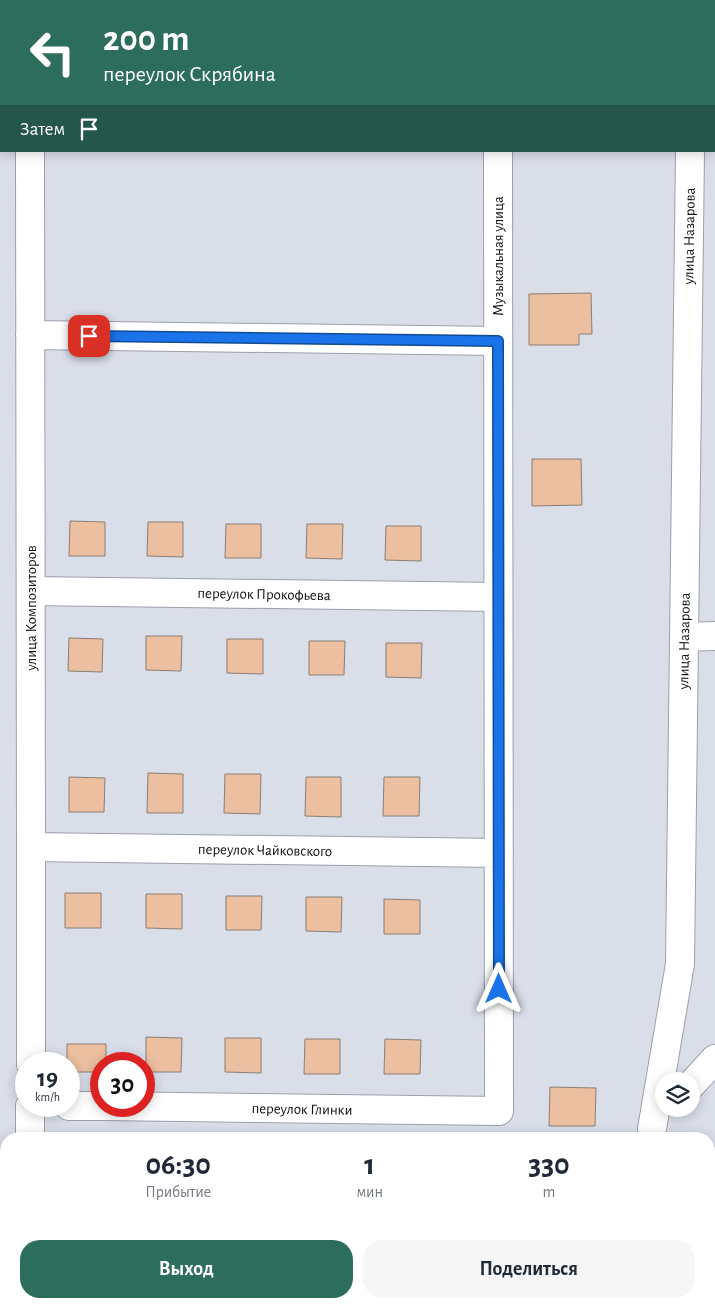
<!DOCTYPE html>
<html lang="ru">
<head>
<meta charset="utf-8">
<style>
  body { margin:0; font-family:"Alegreya Sans",sans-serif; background:#f6f6f7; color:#1f2937; height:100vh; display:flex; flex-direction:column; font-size:19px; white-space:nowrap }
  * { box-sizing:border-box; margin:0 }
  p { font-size:16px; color:#747a83 }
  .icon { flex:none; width:28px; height:28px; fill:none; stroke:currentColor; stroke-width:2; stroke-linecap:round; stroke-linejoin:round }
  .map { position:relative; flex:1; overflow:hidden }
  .drawer { position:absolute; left:0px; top:1132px; width:715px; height:176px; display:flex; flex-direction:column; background:#fff; border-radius:20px 20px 0 0; box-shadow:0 2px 12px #0003 }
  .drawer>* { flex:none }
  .guide { position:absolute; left:0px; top:0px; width:715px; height:152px; box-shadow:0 2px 12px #0003; background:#2d6d5c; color:#fff; overflow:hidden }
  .controls { position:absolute; left:655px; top:1072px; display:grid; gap:10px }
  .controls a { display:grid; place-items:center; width:45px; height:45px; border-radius:50%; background:#fff; box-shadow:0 2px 12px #0003; font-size:25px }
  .speed { position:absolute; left:15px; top:1052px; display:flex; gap:10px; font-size:25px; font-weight:700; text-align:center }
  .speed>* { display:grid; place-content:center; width:65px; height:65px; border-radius:50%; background:#fff; box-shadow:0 2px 12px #0003; line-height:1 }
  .speed small { font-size:12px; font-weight:400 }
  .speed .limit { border:8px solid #d22; background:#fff; color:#111 }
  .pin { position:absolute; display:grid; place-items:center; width:42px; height:42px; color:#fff; margin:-21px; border-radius:10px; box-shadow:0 2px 8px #0006 }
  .me { position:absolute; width:55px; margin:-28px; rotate:0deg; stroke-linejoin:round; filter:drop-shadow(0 0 4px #0008) }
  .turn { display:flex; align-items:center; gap:18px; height:105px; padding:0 20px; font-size:22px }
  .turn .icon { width:65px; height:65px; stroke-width:2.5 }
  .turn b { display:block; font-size:35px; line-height:42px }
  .then { display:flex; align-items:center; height:48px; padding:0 20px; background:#0003; gap:10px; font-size:19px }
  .eta { display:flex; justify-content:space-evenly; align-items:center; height:85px; text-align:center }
  .eta b { font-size:30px; font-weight:700; line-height:35px }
  .action { display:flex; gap:10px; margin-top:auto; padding:10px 20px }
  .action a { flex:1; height:58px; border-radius:20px; background:#2d6d5c; color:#fff; font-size:20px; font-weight:700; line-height:58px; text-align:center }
  .action a+a { background:#f6f6f7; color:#1f2937 }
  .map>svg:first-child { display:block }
  .building { fill:#ebbf9f; stroke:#897f77 }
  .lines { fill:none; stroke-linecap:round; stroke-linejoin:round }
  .minor-casing { stroke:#9ca0ab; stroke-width:30 }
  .minor { stroke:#fff; stroke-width:28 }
  .route-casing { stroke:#114b97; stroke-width:12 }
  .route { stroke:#1a73e8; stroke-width:9 }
  .labels { text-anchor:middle; stroke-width:4; stroke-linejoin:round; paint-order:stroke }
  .street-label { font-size:15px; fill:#0f1014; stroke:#fff }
</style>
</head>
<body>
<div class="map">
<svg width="715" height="1308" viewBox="0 0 715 1308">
  <rect width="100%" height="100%" fill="#dadee9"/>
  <path class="building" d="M 591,293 L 592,334 L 579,334 L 579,345 L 529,345 L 529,294 Z
    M 532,459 L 581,459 L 582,505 L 532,506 Z
    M 70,521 L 105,522 L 105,556 L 69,556 Z
    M 148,522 L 183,522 L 183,557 L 147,556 Z
    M 226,524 L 261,524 L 261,558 L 225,558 Z
    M 307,524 L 343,524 L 342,559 L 306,558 Z
    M 386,526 L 421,526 L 421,561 L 385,560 Z
    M 146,636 L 182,636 L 181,671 L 146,670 Z
    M 69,638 L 103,639 L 102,672 L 68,671 Z
    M 227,639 L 263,639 L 263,674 L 227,673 Z
    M 309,641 L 345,641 L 344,675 L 309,675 Z
    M 386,643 L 422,643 L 421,678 L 386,677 Z
    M 148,773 L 183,774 L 183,813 L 147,813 Z
    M 225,774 L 261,774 L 260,814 L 224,813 Z
    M 69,777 L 105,778 L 104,812 L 69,812 Z
    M 306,777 L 341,777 L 341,817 L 305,816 Z
    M 384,777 L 420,777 L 419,816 L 383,816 Z
    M 65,893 L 101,893 L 101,928 L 65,928 Z
    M 146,894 L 182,894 L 182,929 L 146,928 Z
    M 226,896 L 262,896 L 261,930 L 226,930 Z
    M 306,897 L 342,897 L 341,932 L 306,931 Z
    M 384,899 L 420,900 L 420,934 L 384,934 Z
    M 146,1037 L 182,1038 L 181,1072 L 146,1072 Z
    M 225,1038 L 261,1038 L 261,1073 L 225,1072 Z
    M 305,1039 L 340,1039 L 340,1074 L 304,1074 Z
    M 385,1039 L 421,1040 L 420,1074 L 384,1074 Z
    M 67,1044 L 106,1044 L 106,1064 L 101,1064 L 101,1072 L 69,1072 L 69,1064 L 67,1064 Z
    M 550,1087 L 596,1088 L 595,1126 L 549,1126 Z"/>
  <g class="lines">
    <g class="minor-casing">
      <path id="minor" d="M 30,1 L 30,0
        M 498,1 L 498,0
        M 692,1 L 692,0
        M 30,151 L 31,847 L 31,1064
        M 30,335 L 498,341
        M 31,591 L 498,597
        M 684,637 L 715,636
        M 31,847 L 499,853
        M 691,1085 L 715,1059
        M 69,1106 L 101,1106
        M 104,1106 L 499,1111 L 498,151
        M 652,1129 L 680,964 L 690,151
        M 30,1139 L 30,1106
        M 30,1308 L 30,1302
        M 353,1308 L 366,1302"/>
    </g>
    <use href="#minor" class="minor"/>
  </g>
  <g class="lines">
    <g class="route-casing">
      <path id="route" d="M 89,336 L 498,341 L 499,989"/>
    </g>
    <use href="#route" class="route"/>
  </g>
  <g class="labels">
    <g class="street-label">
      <text transform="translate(689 236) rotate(-89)" y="5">улица Назарова</text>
      <text transform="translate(498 256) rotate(-90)" y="5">Музыкальная улица</text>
      <text transform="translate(264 594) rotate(1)" y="5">переулок Прокофьева</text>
      <text transform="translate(31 608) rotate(-90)" y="5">улица Композиторов</text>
      <text transform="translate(684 641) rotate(-89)" y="5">улица Назарова</text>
      <text transform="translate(265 850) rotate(1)" y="5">переулок Чайковского</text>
      <text transform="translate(302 1109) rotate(1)" y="5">переулок Глинки</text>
    </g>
  </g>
</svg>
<div class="controls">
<a><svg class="icon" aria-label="layers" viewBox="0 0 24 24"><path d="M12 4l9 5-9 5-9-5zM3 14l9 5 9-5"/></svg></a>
</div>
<div class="speed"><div>19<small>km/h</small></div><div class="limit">30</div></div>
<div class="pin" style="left:89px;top:336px;background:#d93025"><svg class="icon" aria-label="arrive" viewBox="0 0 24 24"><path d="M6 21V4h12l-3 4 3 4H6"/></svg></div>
<svg class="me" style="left:499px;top:989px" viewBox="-20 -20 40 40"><path d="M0-17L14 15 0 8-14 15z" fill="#1a73e8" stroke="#fff" stroke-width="4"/></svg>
<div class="guide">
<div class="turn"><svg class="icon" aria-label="left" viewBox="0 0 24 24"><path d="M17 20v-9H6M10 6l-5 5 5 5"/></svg><div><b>200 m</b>переулок Скрябина</div></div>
<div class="then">Затем<svg class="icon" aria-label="arrive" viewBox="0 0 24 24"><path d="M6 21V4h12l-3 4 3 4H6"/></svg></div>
</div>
<section class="drawer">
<div class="eta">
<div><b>06:30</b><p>Прибытие</p></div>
<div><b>1</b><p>мин</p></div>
<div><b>330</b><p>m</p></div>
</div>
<div class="action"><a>Выход</a><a>Поделиться</a></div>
</section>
</div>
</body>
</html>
